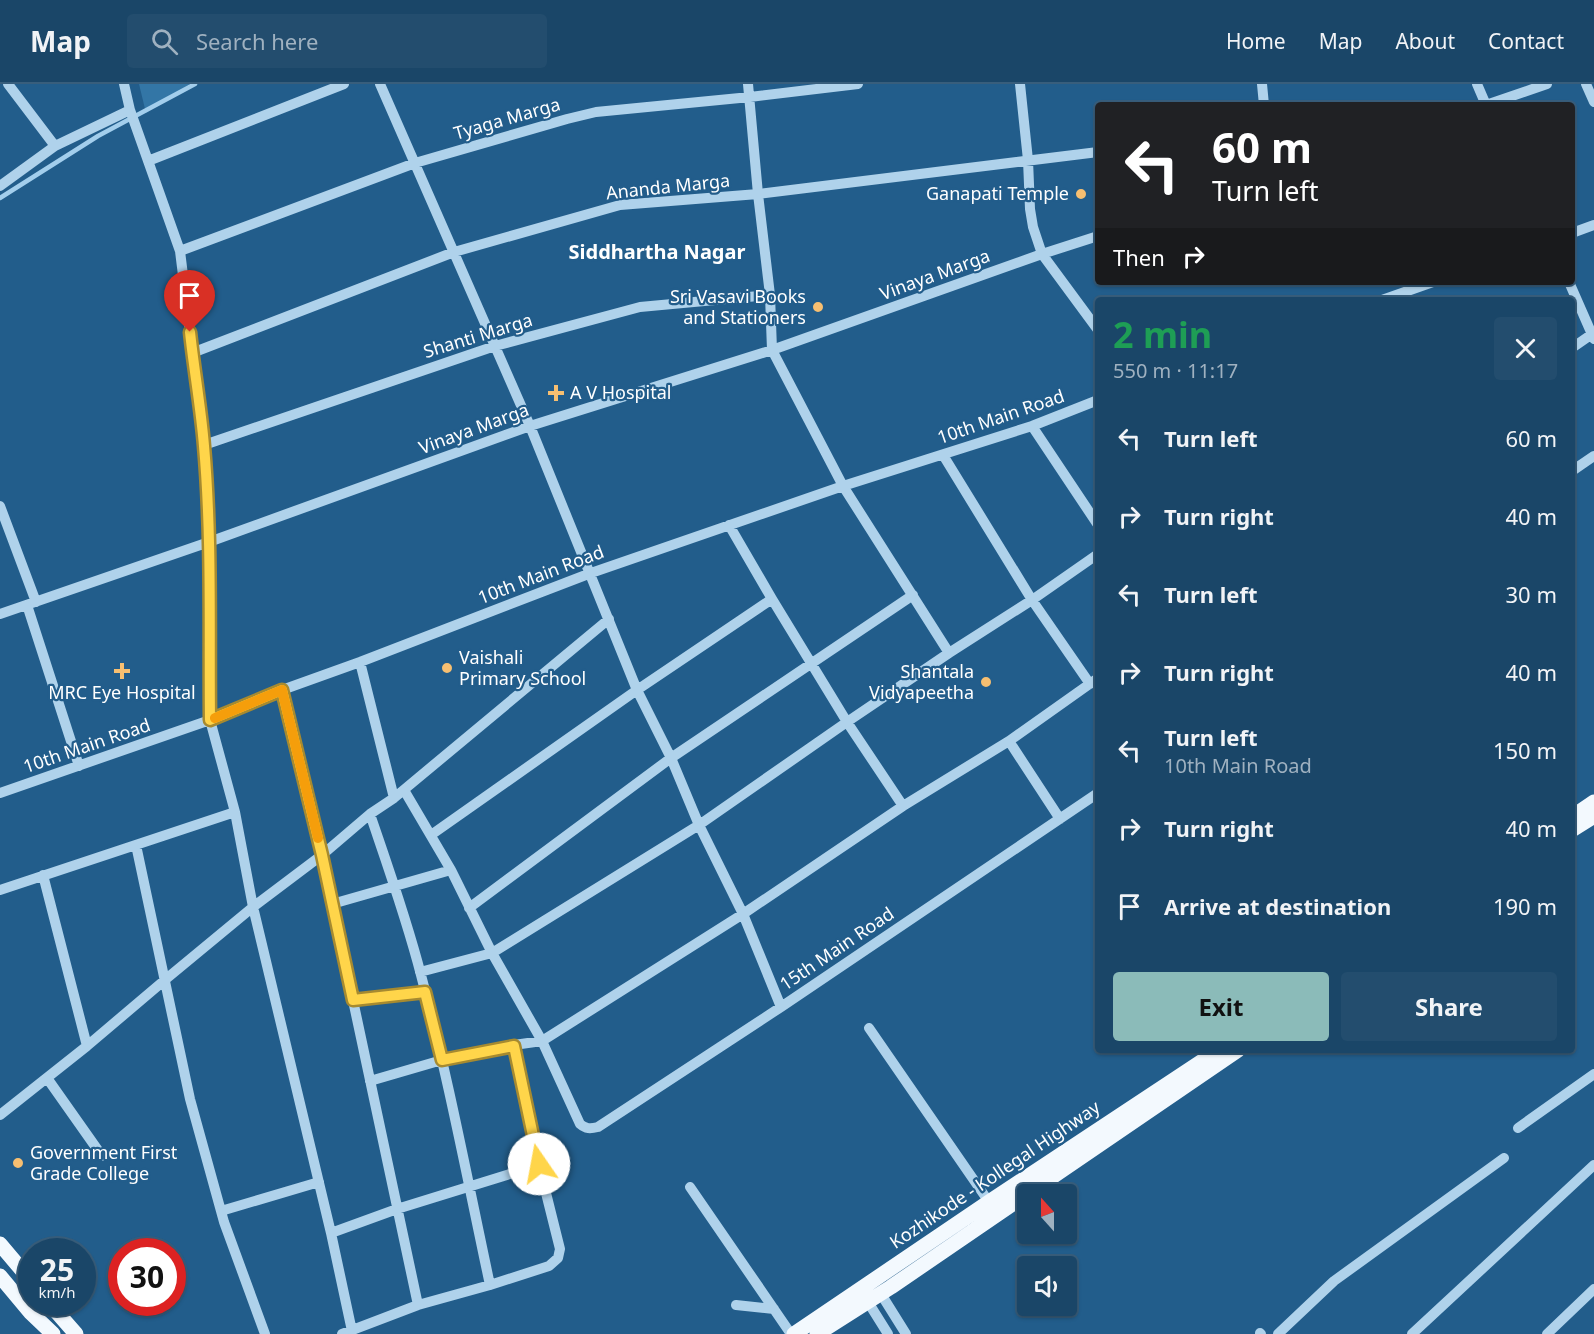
<!DOCTYPE html>
<html lang="en">
<head>
<meta charset="utf-8">
<style>
  body { margin:0; font-family:"Noto Sans",sans-serif; background:#234d6e; color:#f1f3f6; height:100vh; display:flex; flex-direction:column; font-size:22px; white-space:nowrap }
  * { box-sizing:border-box; margin:0 }
  p { font-size:20px; color:#9fb1c0 }
  .icon { flex:none; width:33px; height:33px; fill:none; stroke:currentColor; stroke-width:2; stroke-linecap:round; stroke-linejoin:round }
  .map { position:relative; flex:1; overflow:hidden }
  .side { position:absolute; left:1095px; top:213px; width:480px; height:756px; display:flex; flex-direction:column; background:#1a4668; border-radius:6px; box-shadow:0 2px 4px #0004,0 0 0 2px #385e7c }
  .side>* { flex:none }
  .guide { position:absolute; left:1095px; top:18px; width:480px; height:183px; border-radius:6px; box-shadow:0 2px 4px #0004,0 0 0 2px #385e7c; background:#202124; color:#fff; overflow:hidden }
  .needle { width:39px; rotate:339deg }
  .controls { position:absolute; left:1017px; top:1100px; display:grid; gap:12px }
  .controls a { display:grid; place-items:center; width:60px; height:60px; border-radius:6px; background:#1a4668; box-shadow:0 2px 4px #0004,0 0 0 2px #385e7c; font-size:30px }
  .speed { position:absolute; left:18px; top:1154px; display:flex; gap:12px; font-size:30px; font-weight:700; text-align:center }
  .speed>* { display:grid; place-content:center; width:78px; height:78px; border-radius:50%; background:#1a4668; box-shadow:0 2px 4px #0004,0 0 0 2px #385e7c; line-height:1 }
  .speed small { font-size:15px; font-weight:400 }
  .speed .limit { border:9px solid #d22; background:#fff; color:#111 }
  .pin { position:absolute; display:grid; place-items:center; width:51px; height:51px; color:#fff; margin:-62px -26px; border-radius:50% 50% 50% 0; rotate:-45deg; box-shadow:0 0 6px #0007 }
  .pin .icon { rotate:45deg }
  .me { position:absolute; width:66px; margin:-33px; rotate:348deg; stroke-linejoin:round; filter:drop-shadow(0 0 4px #0008) }
  .turn { display:flex; align-items:center; gap:21px; height:126px; padding:0 18px; font-size:27px }
  .turn .icon { width:78px; height:78px; stroke-width:2.5 }
  .turn b { display:block; font-size:42px; line-height:51px }
  .then { display:flex; align-items:center; height:57px; padding:0 18px; background:#0003; gap:12px; font-size:22px }
  .round { display:grid; place-items:center; flex:none; width:63px; height:63px; border-radius:6px; background:#234d6e }
  .overview { display:flex; align-items:center; justify-content:space-between; height:102px; padding:0 18px }
  h1 { font-size:36px; font-weight:700; line-height:45px; color:#1e9e55 }
  .primary-button { display:flex; gap:12px; margin-top:auto; padding:12px 18px }
  .primary-button a { flex:1; height:69px; border-radius:6px; background:#8bbbb9; color:#111; font-size:24px; font-weight:700; line-height:69px; text-align:center }
  .primary-button a+a { background:#234d6e; color:#f1f3f6 }
  ul { padding:0; list-style:none }
  li { display:flex; align-items:center; gap:18px; height:78px; padding:0 18px }
  li div { flex:1 }
  li b { display:block; font-size:22px }
  li em { font-style:normal }
  header { display:flex; align-items:center; gap:36px; box-sizing:border-box; height:84px; padding:0 30px; background:#1a4668; border-bottom:2px solid #385e7c }
  header strong { font-size:28px }
  nav { display:flex; gap:33px; margin-inline-start:auto; font-size:21px }
  .search { width:420px; height:54px; background:#234d6e; display:flex; align-items:center; gap:15px; box-sizing:border-box; padding:0 21px; border-radius:6px; color:#9fb1c0; font-size:22px }
  .map>svg:first-child { display:block }
  .green { fill:#3376a6 }
  .lines { fill:none; stroke-linecap:round; stroke-linejoin:round }
  .stream { stroke:#a3ceec; stroke-width:4.5 }
  .minor { stroke:#afd2eb; stroke-width:10 }
  .major { stroke:#f3f9fe; stroke-width:15 }
  .route-casing { stroke:#a68a30; stroke-width:15 }
  .route { stroke:#ffd54a; stroke-width:10 }
  .slow { stroke:#f59e0b; stroke-width:10 }
  .poi-dot { fill:#f7bf71; stroke:#225d8b; stroke-width:2 }
  .labels { text-anchor:middle; stroke-width:4.5; stroke-linejoin:round; paint-order:stroke }
  .street-label { font-size:18px; fill:#fff; stroke:#225d8b }
  .poi-label { font-size:18px; fill:#fff; stroke:#225d8b; text-anchor:end }
  .neighbourhood-label { font-size:20px; font-weight:bold; fill:#fff; stroke:#225d8b }
</style>
</head>
<body>
<header>
<strong>Map</strong>
<div class="search"><svg class="icon" aria-label="search" viewBox="0 0 24 24"><circle cx="10" cy="10" r="6"/><path d="M15 15l6 6"/></svg>Search here</div>
<nav><a>Home</a><a>Map</a><a>About</a><a>Contact</a></nav>
</header>
<div class="map">
<svg width="1594" height="1250" viewBox="0 0 1594 1250">
  <rect width="100%" height="100%" fill="#225d8b"/>
  <path class="green" d="M 139,0 L 190,0 L 146,29 Z"/>
  <g class="lines">
    <path class="stream" d="M 0,114 L 98,52 L 195,0"/>
    <path class="minor" d="M 8,0 L 55,62
      M 380,0 L 530,342 L 637,606 L 671,674 L 699,741 L 743,830 L 781,923
      M 748,0 L 758,110 L 770,211 L 772,266 L 843,402 L 949,569
      M 1020,0 L 1028,76 L 1030,125 L 1033,143 L 1042,170 L 1098,246
      M 1262,0 L 1264,21
      M 1477,0 L 1486,21
      M 1586,0 L 1594,18
      M 1486,21 L 1547,0
      M 130,26 L 180,167 L 204,361 L 209,458 L 210,636 L 235,728 L 253,823 L 331,1149 L 352,1247
      M 148,77 L 344,0
      M 0,102 L 55,62 L 130,26 L 124,0
      M 1572,149 L 1594,141
      M 180,167 L 415,79 L 567,35 L 596,28 L 750,13 L 858,0
      M 1569,198 L 1594,255
      M 1382,216 L 1433,198
      M 1572,264 L 1592,250
      M 192,269 L 454,168 L 620,121 L 758,110 L 1098,68
      M 1032,342 L 1098,441
      M 204,361 L 495,262 L 614,230 L 640,223 L 770,211
      M 943,371 L 1032,516 L 1090,600
      M 1572,387 L 1594,372
      M 0,422 L 36,518
      M 729,441 L 772,515 L 847,638 L 903,722
      M 27,521 L 79,682
      M 0,530 L 209,458 L 530,342 L 772,266 L 1042,170 L 1098,152
      M 360,578 L 394,714
      M 282,606 L 322,771 L 418,1221
      M 1009,657 L 1060,735
      M 404,706 L 451,786 L 492,869 L 542,957 L 580,1040 C 586,1045 590,1045 598,1043 L 781,923 L 1098,709
      M 0,709 L 210,636 L 282,606 L 360,578 L 591,489 L 843,402 L 1032,342 L 1098,316
      M 370,730 C 388,783 407,836 421,891 C 448,993 468,1098 490,1201
      M 431,751 L 637,606 L 772,515
      M 136,761 L 190,1015 L 224,1138 L 265,1250
      M 43,791 L 87,962
      M 0,806 L 235,728
      M 332,820 L 451,786
      M 469,824 L 671,674 L 913,511
      M 420,888 L 492,869 L 699,741 L 847,638 L 949,569 L 1032,516 L 1098,470
      M 353,916 L 425,908
      M 869,944 L 989,1118
      M 47,994 L 102,1072
      M 370,997 L 442,976 L 514,961
      M 0,1031 L 87,962 L 166,895 L 253,823 L 322,771 L 370,730 L 394,714 L 609,535
      M 1518,1044 L 1594,990
      M 690,1103 L 791,1250
      M 221,1127 L 319,1098
      M 331,1149 L 397,1125 L 539,1081
      M 881,1210 L 906,1250
      M 868,1218 L 888,1250
      M 736,1221 L 774,1225
      M 1260,1249 L 1261,1250
      M 342,1250 L 418,1221 L 490,1201 L 549,1182 L 558,1174 L 560,1165 L 539,1081 L 514,961 L 542,957 L 743,830 L 903,722 L 1009,657 L 1098,594
      M 1278,1250 L 1334,1197 L 1504,1074
      M 1412,1250 L 1594,1081
      M 1547,1250 L 1594,1205"/>
    <path class="major" d="M 1572,733 L 1594,718
      M 1572,746 L 1594,732
      M 0,1160 L 32,1198
      M 0,1192 L 30,1228 L 53,1250
      M 48,1218 L 76,1250
      M 794,1250 L 989,1118 L 1219,966
      M 817,1250 L 891,1203 L 1238,966"/>
  </g>
  <g class="lines">
    <g class="route-casing">
      <path id="route" d="M 190,248 C 194,286 201,324 204,362 C 212,453 209,545 210,636 L 282,606 L 322,771 L 353,916 L 425,908 L 442,976 L 514,962 L 539,1080"/>
    </g>
    <use href="#route" class="route"/>
    <path class="slow" d="M 215,634 L 282,606 L 318,754"/>
  </g>
  <g class="poi-dot">
    <circle cx="1081" cy="110" r="6"/>
    <circle cx="818" cy="223" r="6"/>
    <path d="M553 300h6v6h6v6h-6v6h-6v-6h-6v-6h6z"/>
    <circle cx="447" cy="584" r="6"/>
    <path d="M119 578h6v6h6v6h-6v6h-6v-6h-6v-6h6z"/>
    <circle cx="986" cy="598" r="6"/>
    <circle cx="18" cy="1079" r="6"/>
  </g>
  <g class="labels">
    <g class="street-label">
      <text transform="translate(507 35) rotate(-16)" y="6">Tyaga Marga</text>
      <text transform="translate(668 103) rotate(-6)" y="6">Ananda Marga</text>
      <text transform="translate(935 191) rotate(-20)" y="6">Vinaya Marga</text>
      <text transform="translate(478 252) rotate(-17)" y="6">Shanti Marga</text>
      <text transform="translate(1001 333) rotate(-19)" y="6">10th Main Road</text>
      <text transform="translate(474 345) rotate(-20)" y="6">Vinaya Marga</text>
      <text transform="translate(541 491) rotate(-21)" y="6">10th Main Road</text>
      <text transform="translate(87 662) rotate(-19)" y="6">10th Main Road</text>
      <text transform="translate(837 865) rotate(-34)" y="6">15th Main Road</text>
      <text transform="translate(995 1091) rotate(-34)" y="6">Kozhikode - Kollegal Highway</text>
    </g>
    <g class="poi-label">
      <text x="1069" y="116">Ganapati Temple</text>
      <text x="806" y="219">Sri Vasavi Books<tspan x="806" dy="21">and Stationers</tspan></text>
      <text x="570" y="315" text-anchor="start">A V Hospital</text>
      <text x="459" y="580" text-anchor="start">Vaishali<tspan x="459" dy="21">Primary School</tspan></text>
      <text x="974" y="594">Shantala<tspan x="974" dy="21">Vidyapeetha</tspan></text>
      <text x="122" y="615" text-anchor="middle">MRC Eye Hospital</text>
      <text x="30" y="1075" text-anchor="start">Government First<tspan x="30" dy="21">Grade College</tspan></text>
    </g>
    <g class="neighbourhood-label">
      <text x="657" y="175">Siddhartha Nagar</text>
    </g>
  </g>
</svg>
<div class="controls">
<a><svg class="needle" viewBox="-14 -14 28 28"><path d="M0-13l5 13h-10z" fill="#e53935"/><path d="M0 13l5-13h-10z" fill="#9fb1c0"/></svg></a>
<a><svg class="icon" aria-label="sound" viewBox="0 0 24 24"><path d="M4 9h4l5-4v14l-5-4H4zM17 9q2 3 0 6"/></svg></a>
</div>
<div class="speed"><div>25<small>km/h</small></div><div class="limit">30</div></div>
<div class="pin" style="left:190px;top:248px;background:#d93025"><svg class="icon" aria-label="arrive" viewBox="0 0 24 24"><path d="M6 21V4h12l-3 4 3 4H6"/></svg></div>
<svg class="me" style="left:539px;top:1080px" viewBox="-20 -20 40 40"><circle r="19" fill="#fff"/><path d="M0-13L10 11 0 6-10 11z" fill="#ffd54a"/></svg>
<div class="guide">
<div class="turn"><svg class="icon" aria-label="left" viewBox="0 0 24 24"><path d="M17 20v-9H6M10 6l-5 5 5 5"/></svg><div><b>60 m</b>Turn left</div></div>
<div class="then">Then<svg class="icon" aria-label="right" viewBox="0 0 24 24"><path d="M7 20v-9h11M14 6l5 5-5 5"/></svg></div>
</div>
<section class="side">
<div class="overview"><div><h1>2 min</h1><p>550 m · 11:17</p></div><a class="round"><svg class="icon" aria-label="close" viewBox="0 0 24 24"><path d="M6 6l12 12M18 6L6 18"/></svg></a></div>
<ul>
<li><svg class="icon" aria-label="left" viewBox="0 0 24 24"><path d="M17 20v-9H6M10 6l-5 5 5 5"/></svg><div><b>Turn left</b></div><em>60 m</em></li>
<li><svg class="icon" aria-label="right" viewBox="0 0 24 24"><path d="M7 20v-9h11M14 6l5 5-5 5"/></svg><div><b>Turn right</b></div><em>40 m</em></li>
<li><svg class="icon" aria-label="left" viewBox="0 0 24 24"><path d="M17 20v-9H6M10 6l-5 5 5 5"/></svg><div><b>Turn left</b></div><em>30 m</em></li>
<li><svg class="icon" aria-label="right" viewBox="0 0 24 24"><path d="M7 20v-9h11M14 6l5 5-5 5"/></svg><div><b>Turn right</b></div><em>40 m</em></li>
<li><svg class="icon" aria-label="left" viewBox="0 0 24 24"><path d="M17 20v-9H6M10 6l-5 5 5 5"/></svg><div><b>Turn left</b><p>10th Main Road</p></div><em>150 m</em></li>
<li><svg class="icon" aria-label="right" viewBox="0 0 24 24"><path d="M7 20v-9h11M14 6l5 5-5 5"/></svg><div><b>Turn right</b></div><em>40 m</em></li>
<li><svg class="icon" aria-label="arrive" viewBox="0 0 24 24"><path d="M6 21V4h12l-3 4 3 4H6"/></svg><div><b>Arrive at destination</b></div><em>190 m</em></li>
</ul>
<div class="primary-button"><a>Exit</a><a>Share</a></div>
</section>
</div>
</body>
</html>
